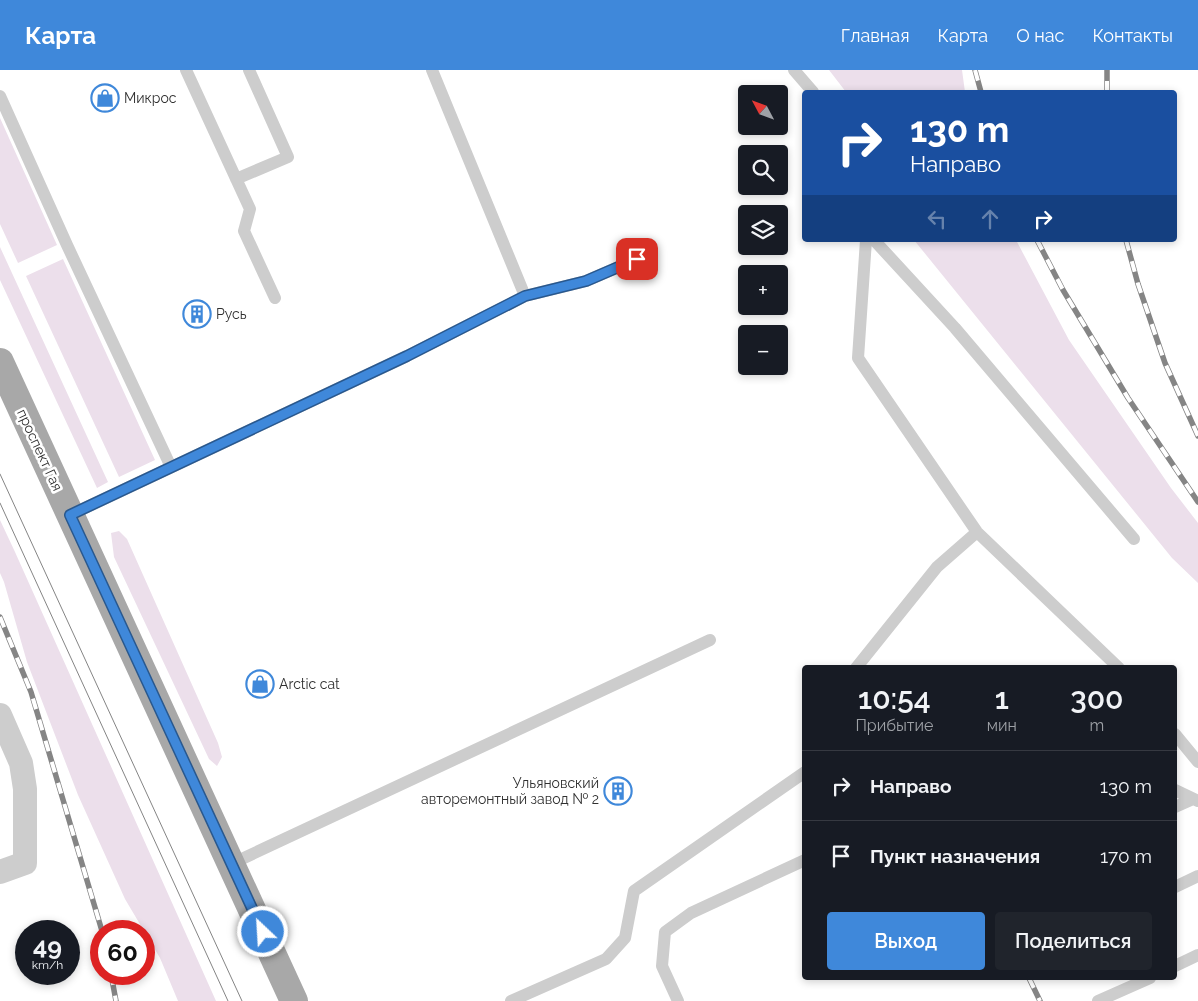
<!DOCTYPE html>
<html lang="ru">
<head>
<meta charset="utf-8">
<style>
  body { margin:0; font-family:Raleway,sans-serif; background:#20242c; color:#f1f3f6; height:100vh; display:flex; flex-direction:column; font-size:19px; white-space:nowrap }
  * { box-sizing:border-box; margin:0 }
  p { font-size:16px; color:#9ea1a6 }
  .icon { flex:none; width:28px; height:28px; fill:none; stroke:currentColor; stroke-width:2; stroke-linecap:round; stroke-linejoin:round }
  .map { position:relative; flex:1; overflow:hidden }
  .side { position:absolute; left:802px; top:595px; width:375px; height:315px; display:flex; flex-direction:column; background:#171b24; border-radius:5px; box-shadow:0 2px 8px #0003 }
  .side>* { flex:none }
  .hud { position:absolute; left:802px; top:20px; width:375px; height:152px; border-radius:5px; box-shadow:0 2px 8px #0003; background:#1a4fa0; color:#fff; overflow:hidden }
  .needle { width:32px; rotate:311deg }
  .tools { position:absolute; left:738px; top:15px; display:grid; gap:10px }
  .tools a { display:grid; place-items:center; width:50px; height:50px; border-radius:5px; background:#171b24; box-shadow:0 2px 8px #0003; font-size:25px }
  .speed { position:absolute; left:15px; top:850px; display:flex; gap:10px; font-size:25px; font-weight:700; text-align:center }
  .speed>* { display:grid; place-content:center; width:65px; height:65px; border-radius:50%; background:#171b24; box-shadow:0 2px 8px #0003; line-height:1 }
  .speed small { font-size:12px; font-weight:400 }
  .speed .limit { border:8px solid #d22; background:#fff; color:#111 }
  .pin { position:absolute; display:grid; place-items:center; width:42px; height:42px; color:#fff; margin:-21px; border-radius:10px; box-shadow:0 2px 8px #0006 }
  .me { position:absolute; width:55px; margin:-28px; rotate:335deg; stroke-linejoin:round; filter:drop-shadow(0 0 4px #0008) }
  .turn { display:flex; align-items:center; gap:18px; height:105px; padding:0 25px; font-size:22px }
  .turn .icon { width:65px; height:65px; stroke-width:2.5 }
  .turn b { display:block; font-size:35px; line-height:42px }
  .lanes { display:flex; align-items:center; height:48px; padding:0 25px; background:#0003; justify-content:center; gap:25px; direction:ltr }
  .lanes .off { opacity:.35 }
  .eta { display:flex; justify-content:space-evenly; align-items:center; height:85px; text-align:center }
  .eta b { font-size:30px; font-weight:600; line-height:35px }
  .cta { display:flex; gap:10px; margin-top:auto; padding:10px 25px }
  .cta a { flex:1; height:58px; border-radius:5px; background:#3f88da; color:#fff; font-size:20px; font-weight:600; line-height:58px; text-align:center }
  .cta a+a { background:#20242c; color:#f1f3f6 }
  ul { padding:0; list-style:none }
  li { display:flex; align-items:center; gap:15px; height:70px; padding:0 25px; border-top:1px solid #363941 }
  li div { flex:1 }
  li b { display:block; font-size:19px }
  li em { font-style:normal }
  header { display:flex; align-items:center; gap:30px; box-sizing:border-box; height:70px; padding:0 25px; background:#3f88da; color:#fff }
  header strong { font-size:24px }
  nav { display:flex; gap:28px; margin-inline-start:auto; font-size:18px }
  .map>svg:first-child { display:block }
  .green { fill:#ecdfeb }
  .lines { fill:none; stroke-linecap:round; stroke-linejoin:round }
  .lane { stroke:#cdcdcd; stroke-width:12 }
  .street { stroke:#cdcdcd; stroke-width:24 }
  .primary { stroke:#a8a8a8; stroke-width:28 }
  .tram { stroke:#858585; stroke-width:1 }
  .rail-casing { stroke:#858585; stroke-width:5.5 }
  .rail { stroke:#fff; stroke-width:4; stroke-dasharray:11; stroke-linecap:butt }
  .route-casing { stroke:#29588e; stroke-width:12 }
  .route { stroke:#3f88da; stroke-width:9 }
  .labels { text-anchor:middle; stroke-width:5; stroke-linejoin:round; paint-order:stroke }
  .poi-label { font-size:14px; fill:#303030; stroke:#fff; text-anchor:start }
  .street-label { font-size:14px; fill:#303030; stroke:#fff }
</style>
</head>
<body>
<header>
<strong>Карта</strong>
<nav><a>Главная</a><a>Карта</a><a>О нас</a><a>Контакты</a></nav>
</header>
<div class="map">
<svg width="1198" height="931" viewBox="0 0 1198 931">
  <rect width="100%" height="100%" fill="#fff"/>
  <path class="green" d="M 829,0 L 962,0 L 965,22 L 846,22 Z
    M 0,48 L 57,175 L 18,193 L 0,154 Z
    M 914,170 L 1016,170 L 1069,270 L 1171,418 L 1198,453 L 1198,513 L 1172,488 Z
    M 0,177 L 108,412 L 97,418 L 0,210 Z
    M 63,189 L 155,390 L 119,407 L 26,206 Z
    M 0,450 L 15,482 L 216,931 L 178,931 L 160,888 L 125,829 L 78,725 L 27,592 L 4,512 L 0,503 Z
    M 119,461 L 127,469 L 218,673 L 222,687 L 217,696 L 209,689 L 114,487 L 111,463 Z"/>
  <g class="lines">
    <path class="lane" d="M 186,0 L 250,139 L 244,161 L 275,228
      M 432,0 L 525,226
      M 794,0 L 813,22
      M 0,26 L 67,175 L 171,397
      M 236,109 L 288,87 L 249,0
      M 866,170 L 858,288 L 977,462 L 1119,598
      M 874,170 L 955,258 L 1134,469
      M 70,445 L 407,286 L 525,226 L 586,211 L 637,189
      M 856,598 L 937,497 L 977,462
      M 1175,664 L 1198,692
      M 1175,720 L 1198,731
      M 1175,737 L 1193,729
      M 231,794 L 710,570
      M 1175,817 L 1198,806
      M 1175,896 L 1198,885
      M 511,931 L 606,889 L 625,868 L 634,821 L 805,702
      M 678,931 L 662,896 L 665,862 L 691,843 L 805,790
      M 1098,931 L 1150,908"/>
    <path class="street" d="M 0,645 L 21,693 L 25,719 L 25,793 L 0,802"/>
    <path class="primary" d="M 0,292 L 294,931"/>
    <path class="tram" d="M 0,404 L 242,931
      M 0,433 L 228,931"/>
    <g class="rail-casing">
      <path id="rail" d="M 975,0 L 981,22
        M 1107,22 L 1107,0
        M 1037,170 L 1063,220 L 1128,328 L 1198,432
        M 1126,170 L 1138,214 L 1165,293 L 1198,366
        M 0,547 L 31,622 L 102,861
        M 111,904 L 116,931
        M 1029,908 L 1040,931"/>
    </g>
    <use href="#rail" class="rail"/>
  </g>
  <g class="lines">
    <g class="route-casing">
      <path id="route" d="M 263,862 L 70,445 L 407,286 L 525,226 L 586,211 L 637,189"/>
    </g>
    <use href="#route" class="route"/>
  </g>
  <defs>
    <g id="shop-ring" transform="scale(1.4375)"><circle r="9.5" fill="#fff" stroke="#3f88da" stroke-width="1.5"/><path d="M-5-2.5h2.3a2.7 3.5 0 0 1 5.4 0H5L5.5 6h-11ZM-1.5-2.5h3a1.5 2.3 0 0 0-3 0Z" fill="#3f88da"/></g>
    <g id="building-ring" transform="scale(1.4375)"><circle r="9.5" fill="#fff" stroke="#3f88da" stroke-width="1.5"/><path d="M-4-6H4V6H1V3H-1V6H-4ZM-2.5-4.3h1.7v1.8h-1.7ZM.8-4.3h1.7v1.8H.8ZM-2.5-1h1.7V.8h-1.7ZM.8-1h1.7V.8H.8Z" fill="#3f88da"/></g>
  </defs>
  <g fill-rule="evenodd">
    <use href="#shop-ring" x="105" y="28"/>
    <use href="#building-ring" x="197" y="244"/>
    <use href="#shop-ring" x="260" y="614"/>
    <use href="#building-ring" x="618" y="721"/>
  </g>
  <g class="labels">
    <g class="poi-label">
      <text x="124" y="33">Микрос</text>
      <text x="216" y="249">Русь</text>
      <text x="279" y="619">Arctic cat</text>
      <text x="599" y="718" text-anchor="end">Ульяновский<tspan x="599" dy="16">авторемонтный завод № 2</tspan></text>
    </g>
    <g class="street-label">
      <text transform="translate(40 380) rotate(65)" y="5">проспект Гая</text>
    </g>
  </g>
</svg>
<div class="tools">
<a><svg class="needle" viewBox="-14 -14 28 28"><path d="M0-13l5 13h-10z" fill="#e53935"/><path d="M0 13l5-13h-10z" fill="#9ea1a6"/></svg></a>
<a><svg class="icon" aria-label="search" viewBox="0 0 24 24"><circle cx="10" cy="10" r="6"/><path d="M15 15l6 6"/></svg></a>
<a><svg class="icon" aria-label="layers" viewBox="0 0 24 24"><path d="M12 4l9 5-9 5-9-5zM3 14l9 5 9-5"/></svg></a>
<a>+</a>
<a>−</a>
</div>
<div class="speed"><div>49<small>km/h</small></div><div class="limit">60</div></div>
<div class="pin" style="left:637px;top:189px;background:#d93025"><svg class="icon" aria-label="arrive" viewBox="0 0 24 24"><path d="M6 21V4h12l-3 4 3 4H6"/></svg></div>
<svg class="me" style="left:263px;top:862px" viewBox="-20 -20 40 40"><circle r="17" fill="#3f88da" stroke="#fff" stroke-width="3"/><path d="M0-11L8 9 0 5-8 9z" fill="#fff"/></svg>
<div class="hud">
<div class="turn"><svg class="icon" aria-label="right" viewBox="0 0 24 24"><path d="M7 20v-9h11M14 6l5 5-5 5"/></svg><div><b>130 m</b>Направо</div></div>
<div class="lanes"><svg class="icon off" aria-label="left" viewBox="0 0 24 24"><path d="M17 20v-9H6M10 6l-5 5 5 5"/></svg><svg class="icon off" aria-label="ahead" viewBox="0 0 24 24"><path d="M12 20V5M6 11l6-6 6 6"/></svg><svg class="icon" aria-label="right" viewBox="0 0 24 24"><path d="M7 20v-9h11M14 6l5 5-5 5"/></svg></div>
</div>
<section class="side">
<div class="eta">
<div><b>10:54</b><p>Прибытие</p></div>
<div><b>1</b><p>мин</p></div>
<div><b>300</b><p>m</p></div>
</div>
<ul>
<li><svg class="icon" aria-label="right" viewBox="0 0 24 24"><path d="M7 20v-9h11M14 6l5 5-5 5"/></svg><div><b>Направо</b></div><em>130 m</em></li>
<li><svg class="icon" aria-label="arrive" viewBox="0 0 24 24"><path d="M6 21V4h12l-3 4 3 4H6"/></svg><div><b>Пункт назначения</b></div><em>170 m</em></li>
</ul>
<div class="cta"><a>Выход</a><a>Поделиться</a></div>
</section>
</div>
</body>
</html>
